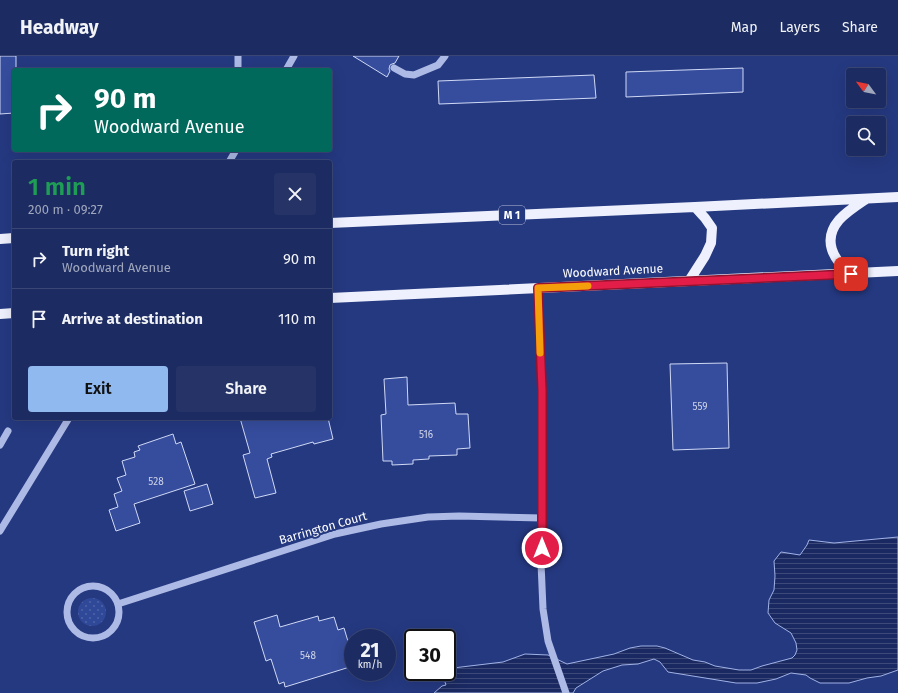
<!DOCTYPE html>
<html lang="en">
<head>
<meta charset="utf-8">
<style>
  body { margin:0; font-family:"Fira Sans",sans-serif; background:#253367; color:#f1f3f6; height:100vh; display:flex; flex-direction:column; font-size:15px; white-space:nowrap }
  * { box-sizing:border-box; margin:0 }
  p { font-size:13px; color:#a0a7bd }
  .icon { flex:none; width:22px; height:22px; fill:none; stroke:currentColor; stroke-width:2; stroke-linecap:round; stroke-linejoin:round }
  .map { position:relative; flex:1; overflow:hidden }
  .panel { position:absolute; left:12px; top:104px; width:320px; height:260px; display:flex; flex-direction:column; background:#1c2b61; border-radius:4px; box-shadow:0 4px 16px #0002,0 0 0 1px #3a4776 }
  .panel>* { flex:none }
  .guide { position:absolute; left:12px; top:12px; width:320px; height:84px; border-radius:4px; box-shadow:0 4px 16px #0002,0 0 0 1px #3a4776; background:#00695c; color:#fff; overflow:hidden }
  .needle { width:26px; rotate:302deg }
  .controls { position:absolute; left:846px; top:12px; display:grid; gap:8px }
  .controls a { display:grid; place-items:center; width:40px; height:40px; border-radius:4px; background:#1c2b61; box-shadow:0 4px 16px #0002,0 0 0 1px #3a4776; font-size:20px }
  .speed { position:absolute; left:344px; top:573px; display:flex; gap:8px; font-size:20px; font-weight:700; text-align:center }
  .speed>* { display:grid; place-content:center; width:52px; height:52px; border-radius:50%; background:#1c2b61; box-shadow:0 4px 16px #0002,0 0 0 1px #3a4776; line-height:1 }
  .speed small { font-size:10px; font-weight:400 }
  .speed .limit { border:2px solid #111; border-radius:6px; background:#fff; color:#111 }
  .pin { position:absolute; display:grid; place-items:center; width:34px; height:34px; color:#fff; margin:-17px; border-radius:8px; box-shadow:0 2px 6px #0006 }
  .me { position:absolute; width:44px; margin:-22px; rotate:0deg; stroke-linejoin:round; filter:drop-shadow(0 0 3px #0008) }
  .turn { display:flex; align-items:center; gap:14px; height:84px; padding:0 16px; font-size:18px }
  .turn .icon { width:52px; height:52px; stroke-width:2.5 }
  .turn b { display:block; font-size:28px; line-height:34px }
  .round { display:grid; place-items:center; flex:none; width:42px; height:42px; border-radius:4px; background:#253367 }
  .headline { display:flex; align-items:center; justify-content:space-between; height:68px; padding:0 16px }
  h1 { font-size:24px; font-weight:600; line-height:30px; color:#1e9e55 }
  .cta { display:flex; gap:8px; margin-top:auto; padding:8px 16px }
  .cta a { flex:1; height:46px; border-radius:4px; background:#90b9f0; color:#111; font-size:16px; font-weight:600; line-height:46px; text-align:center }
  .cta a+a { background:#253367; color:#f1f3f6 }
  ul { padding:0; list-style:none }
  li { display:flex; align-items:center; gap:12px; height:60px; padding:0 16px; border-top:1px solid #3a4776 }
  li div { flex:1 }
  li b { display:block; font-size:15px }
  li em { font-style:normal }
  header { display:flex; align-items:center; gap:24px; box-sizing:border-box; height:56px; padding:0 20px; background:#1c2b61; border-bottom:1px solid #3a4776 }
  header strong { font-size:19px }
  nav { display:flex; gap:22px; margin-inline-start:auto; font-size:14px }
  .map>svg:first-child { display:block }
  .grass { fill:url(#grass-dots) }
  .water { fill:url(#water-rules); stroke:#a1b2e7 }
  .building { fill:#364d9e; stroke:#d0d9f5 }
  .lines { fill:none; stroke-linecap:round; stroke-linejoin:round }
  .minor { stroke:#adbae6; stroke-width:7 }
  .major { stroke:#eef1fd; stroke-width:10 }
  .route-casing { stroke:#92132f; stroke-width:10 }
  .route { stroke:#e11d48; stroke-width:7 }
  .slow { stroke:#f59e0b; stroke-width:7 }
  .labels { text-anchor:middle; stroke-width:4; stroke-linejoin:round; paint-order:stroke }
  .number-label { font-size:10px; fill:#cdd2e7 }
  .shield { fill:#253981; stroke:#bec4d9; stroke-width:1 }
  .shield-label { font-size:11px; font-weight:bold; fill:#fff }
  .street-label { font-size:12px; fill:#fff; stroke:#253981 }
</style>
</head>
<body>
<header>
<strong>Headway</strong>
<nav><a>Map</a><a>Layers</a><a>Share</a></nav>
</header>
<div class="map">
<svg width="898" height="637" viewBox="0 0 898 637">
  <defs>
    <pattern id="grass-dots" width="8" height="8" patternUnits="userSpaceOnUse"><rect width="8" height="8" fill="#304898"/><path d="M2 2h.1M6 6h.1" fill="none" stroke="#4f63a7" stroke-width="1.8" stroke-linecap="round"/></pattern>
    <pattern id="water-rules" width="6" height="5" patternUnits="userSpaceOnUse"><rect width="6" height="5" fill="#1a2961"/><path d="M0 2.5h6" fill="none" stroke="#3c4979"/></pattern>
  </defs>
  <rect width="100%" height="100%" fill="#253981"/>
  <path class="grass" d="M78 556a14 14 0 1 1 28 0a14 14 0 1 1-28 0Z"/>
  <path class="water" d="M 898,481 L 898,614 L 881,620 L 867,622 L 849,627 L 820,627 L 810,622 L 806,619 L 791,617 L 776,623 L 757,627 L 736,627 L 668,616 L 660,606 L 654,603 L 638,608 L 622,609 L 603,615 L 576,632 L 573,637 L 434,637 L 442,630 L 446,629 L 445,626 L 446,617 L 453,612 L 503,606 L 525,598 L 548,599 L 567,608 L 614,598 L 630,592 L 641,590 L 657,590 L 665,592 L 693,604 L 705,606 L 715,610 L 739,614 L 751,614 L 762,610 L 792,602 L 795,599 L 797,594 L 796,587 L 791,577 L 775,567 L 768,557 L 769,544 L 774,534 L 775,520 L 774,505 L 781,496 L 800,499 L 807,489 L 809,484 L 834,487 Z"/>
  <path class="building" d="M 0,0 L 16,0 L 16,14 L 14,14 L 14,57 L 0,58 Z
    M 353,0 L 399,0 L 395,7 L 392,8 L 390,9 L 389,13 L 390,15 L 387,21 Z
    M 743,12 L 743,36 L 626,41 L 626,16 Z
    M 594,19 L 596,42 L 439,48 L 438,25 Z
    M 727,307 L 729,392 L 673,394 L 670,308 Z
    M 407,321 L 408,349 L 455,347 L 456,358 L 468,358 L 470,392 L 457,393 L 457,399 L 429,400 L 429,403 L 413,404 L 413,408 L 392,409 L 392,405 L 383,405 L 381,359 L 386,358 L 384,323 Z
    M 240,362 L 328,362 L 333,383 L 314,388 L 313,386 L 271,398 L 272,401 L 267,403 L 276,437 L 255,442 L 243,399 L 250,397 Z
    M 173,378 L 176,388 L 181,386 L 195,428 L 134,448 L 140,467 L 116,475 L 109,454 L 118,451 L 114,438 L 122,435 L 117,422 L 126,419 L 122,405 L 135,401 L 134,396 L 140,394 L 138,390 Z
    M 207,428 L 213,448 L 190,455 L 184,435 Z
    M 277,559 L 280,571 L 318,560 L 319,565 L 334,561 L 338,574 L 344,572 L 353,602 L 353,610 L 285,631 L 284,626 L 279,628 L 271,603 L 266,605 L 254,566 Z"/>
  <g class="lines">
    <path class="minor" d="M 238,0 L 238,14
      M 394,12 L 405,18 L 414,19 L 438,9 L 445,0
      M 286,14 L 294,0
      M 229,106 L 236,94
      M 538,232 L 542,333 L 542,402 L 541,507 L 543,553 L 548,585 L 566,637
      M 0,389 L 8,375
      M 0,475 L 69,362
      M67 556a26 26 0 1 1 52 0a26 26 0 1 1-52 0Z
      M 118,548 L 335,478 L 381,468 L 428,461 L 459,460 L 542,462"/>
    <path class="major" d="M 330,167 L 695,151 L 898,141
      M 0,183 L 14,182
      M 851,218 C 833,204 822,184 839,164 C 846,156 857,149 866,143
      M 689,225 L 705,200 L 711,187 L 712,172 L 705,162 L 695,151
      M 330,242 L 898,215
      M 0,258 L 14,257"/>
  </g>
  <g class="lines">
    <g class="route-casing">
      <path id="route" d="M 542,492 L 542,334 L 538,232 L 851,218"/>
    </g>
    <use href="#route" class="route"/>
    <path class="slow" d="M 540,297 L 538,232 L 588,230"/>
  </g>
  <g class="labels">
    <g class="number-label">
      <text x="700" y="354">559</text>
      <text x="426" y="382">516</text>
      <text x="156" y="429">528</text>
      <text x="308" y="603">548</text>
    </g>
    <rect class="shield" x="499" y="150" width="26" height="18" rx="3"/>
    <g class="shield-label">
      <text x="512" y="163">M 1</text>
    </g>
    <g class="street-label">
      <text transform="translate(613 215) rotate(-3)" y="4">Woodward Avenue</text>
      <text transform="translate(323 472) rotate(-16)" y="4">Barrington Court</text>
    </g>
  </g>
</svg>
<div class="controls">
<a><svg class="needle" viewBox="-14 -14 28 28"><path d="M0-13l5 13h-10z" fill="#e53935"/><path d="M0 13l5-13h-10z" fill="#a0a7bd"/></svg></a>
<a><svg class="icon" aria-label="search" viewBox="0 0 24 24"><circle cx="10" cy="10" r="6"/><path d="M15 15l6 6"/></svg></a>
</div>
<div class="speed"><div>21<small>km/h</small></div><div class="limit">30</div></div>
<div class="pin" style="left:851px;top:218px;background:#d93025"><svg class="icon" aria-label="arrive" viewBox="0 0 24 24"><path d="M6 21V4h12l-3 4 3 4H6"/></svg></div>
<svg class="me" style="left:542px;top:492px" viewBox="-20 -20 40 40"><circle r="17" fill="#e11d48" stroke="#fff" stroke-width="3"/><path d="M0-11L8 9 0 5-8 9z" fill="#fff"/></svg>
<div class="guide">
<div class="turn"><svg class="icon" aria-label="right" viewBox="0 0 24 24"><path d="M7 20v-9h11M14 6l5 5-5 5"/></svg><div><b>90 m</b>Woodward Avenue</div></div>
</div>
<section class="panel">
<div class="headline"><div><h1>1 min</h1><p>200 m · 09:27</p></div><a class="round"><svg class="icon" aria-label="close" viewBox="0 0 24 24"><path d="M6 6l12 12M18 6L6 18"/></svg></a></div>
<ul>
<li><svg class="icon" aria-label="right" viewBox="0 0 24 24"><path d="M7 20v-9h11M14 6l5 5-5 5"/></svg><div><b>Turn right</b><p>Woodward Avenue</p></div><em>90 m</em></li>
<li><svg class="icon" aria-label="arrive" viewBox="0 0 24 24"><path d="M6 21V4h12l-3 4 3 4H6"/></svg><div><b>Arrive at destination</b></div><em>110 m</em></li>
</ul>
<div class="cta"><a>Exit</a><a>Share</a></div>
</section>
</div>
</body>
</html>
